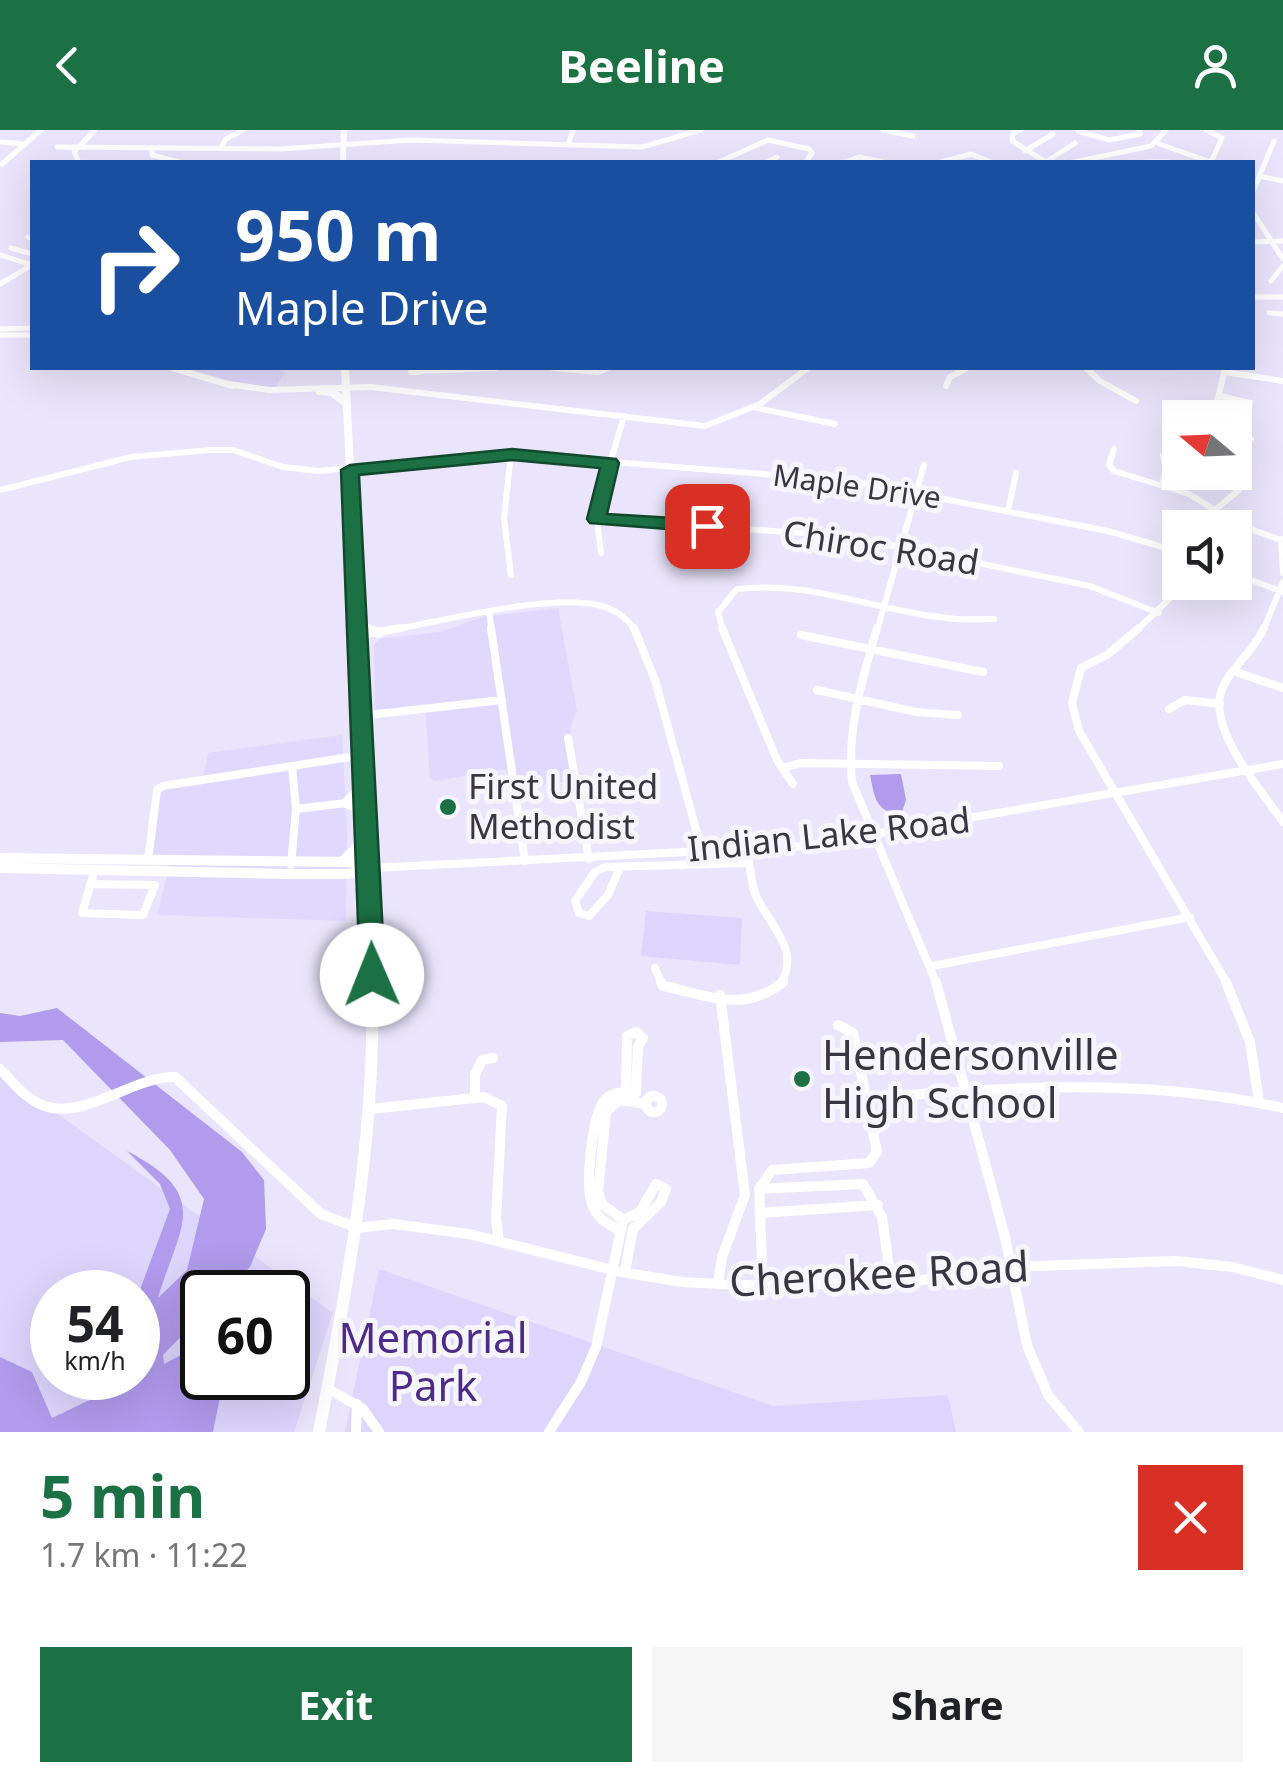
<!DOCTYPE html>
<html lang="en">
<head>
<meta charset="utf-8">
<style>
  body { margin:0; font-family:"Noto Sans",sans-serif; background:#f6f6f6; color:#202124; height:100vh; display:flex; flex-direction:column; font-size:38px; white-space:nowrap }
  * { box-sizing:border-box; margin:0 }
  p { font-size:32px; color:#757577 }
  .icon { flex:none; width:55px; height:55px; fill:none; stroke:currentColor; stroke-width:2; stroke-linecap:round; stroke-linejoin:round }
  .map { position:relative; height:1302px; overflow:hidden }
  .side { display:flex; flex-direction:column; background:#fff; flex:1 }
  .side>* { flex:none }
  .hud { position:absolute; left:30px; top:30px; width:1225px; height:210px; border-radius:0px; box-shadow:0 10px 40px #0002; background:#1a4fa0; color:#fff; overflow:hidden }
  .needle { width:65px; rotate:289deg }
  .fabs { position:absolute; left:1162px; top:270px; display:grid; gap:20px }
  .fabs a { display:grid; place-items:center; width:90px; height:90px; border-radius:0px; background:#fff; box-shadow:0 10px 40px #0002; font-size:50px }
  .speed { position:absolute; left:30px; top:1140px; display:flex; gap:20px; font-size:50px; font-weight:700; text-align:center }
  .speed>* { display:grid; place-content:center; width:130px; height:130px; border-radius:50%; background:#fff; box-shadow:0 10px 40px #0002; line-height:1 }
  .speed small { font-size:25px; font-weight:400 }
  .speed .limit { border:5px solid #111; border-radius:15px; background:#fff; color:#111 }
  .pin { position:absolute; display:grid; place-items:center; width:85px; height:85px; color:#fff; margin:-42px; border-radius:20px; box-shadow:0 5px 15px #0006 }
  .me { position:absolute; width:110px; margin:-55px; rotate:359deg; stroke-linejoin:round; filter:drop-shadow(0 0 8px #0008) }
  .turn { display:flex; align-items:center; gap:35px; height:210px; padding:0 40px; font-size:45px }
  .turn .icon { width:130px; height:130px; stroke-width:2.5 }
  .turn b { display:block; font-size:70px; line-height:85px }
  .round { display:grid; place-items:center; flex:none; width:105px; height:105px; border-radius:0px; background:#f6f6f6 }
  .head { display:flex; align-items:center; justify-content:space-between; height:170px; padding:0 40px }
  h1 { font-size:60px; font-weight:700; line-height:75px; color:#1b7144 }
  .button { display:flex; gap:20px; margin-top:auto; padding:20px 40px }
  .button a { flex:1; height:115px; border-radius:0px; background:#1b7144; color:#fff; font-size:40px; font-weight:700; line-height:115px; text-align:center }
  .button a+a { background:#f6f6f6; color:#202124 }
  header { display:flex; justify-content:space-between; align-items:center; height:130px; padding:0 40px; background:#1b7144; color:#fff; font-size:45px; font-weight:700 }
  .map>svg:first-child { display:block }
  .built { fill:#e1d9fd }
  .green { fill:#ded5fd; fill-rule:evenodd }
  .water { fill:#b09bec }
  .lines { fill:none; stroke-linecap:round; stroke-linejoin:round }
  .minor-far3 { stroke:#fff; stroke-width:5 }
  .minor-far2 { stroke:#fff; stroke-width:6 }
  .minor-far1 { stroke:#fff; stroke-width:8 }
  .minor { stroke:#fff; stroke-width:10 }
  .major-far3 { stroke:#fff; stroke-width:6 }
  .major-far2 { stroke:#fff; stroke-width:8 }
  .major-far1 { stroke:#fff; stroke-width:10 }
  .major { stroke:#fff; stroke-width:12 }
  .route { fill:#1b7144; stroke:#12492c; stroke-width:2.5 }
  .poi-dot { fill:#1b7144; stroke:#f6f5fb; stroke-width:4 }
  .labels { text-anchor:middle; stroke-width:10; stroke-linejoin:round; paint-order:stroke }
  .far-street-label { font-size:30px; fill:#393642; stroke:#f6f5fb }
  .street-label { font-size:35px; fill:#393642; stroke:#f6f5fb }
  .poi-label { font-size:35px; fill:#393642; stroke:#f6f5fb; text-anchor:start }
  .near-poi-label { font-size:42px; fill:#393642; stroke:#f6f5fb; text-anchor:start }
  .near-street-label { font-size:42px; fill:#393642; stroke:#f6f5fb }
  .near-park-label { font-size:42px; fill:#4d2b89; stroke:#f6f5fb }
</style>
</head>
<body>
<header><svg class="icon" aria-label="back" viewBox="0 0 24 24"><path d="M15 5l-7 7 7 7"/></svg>Beeline<svg class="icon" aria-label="person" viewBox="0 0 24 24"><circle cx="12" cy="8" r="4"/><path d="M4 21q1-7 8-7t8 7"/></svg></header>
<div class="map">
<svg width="1283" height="1302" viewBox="0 0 1283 1302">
  <rect width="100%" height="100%" fill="#eae5fc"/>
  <path class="built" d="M 186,238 L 266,238 L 285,242 L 275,258 L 235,252 Z
    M 558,478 L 577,581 L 570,598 L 579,650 L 510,660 L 507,639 L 435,651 L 430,648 L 425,574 L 375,582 L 374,514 L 380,509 L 440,502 L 482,487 Z
    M 342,605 L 347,700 L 346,791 L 157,785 L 172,726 L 146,725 L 153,659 L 162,653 L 203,647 L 208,623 Z"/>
  <path class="green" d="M 646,781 L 742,788 L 740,835 L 641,826 Z
    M 0,942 L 333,1183 L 294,1302 L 0,1302 ZM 52,1162 L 138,1162 L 138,1248 L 52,1248 ZM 202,1162 L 288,1162 L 288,1248 L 202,1248 Z
    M 379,1139 L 773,1276 L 948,1265 L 956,1302 L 345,1302 Z"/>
  <path class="water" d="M 901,644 L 906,670 L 902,682 L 893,684 C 874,677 874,663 870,645 Z
    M 57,878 L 242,1022 L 264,1050 L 266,1099 L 250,1137 L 225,1162 L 202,1162 L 202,1185 L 163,1225 L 164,1234 L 202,1214 L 202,1248 L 224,1248 L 213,1302 L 0,1302 L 0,1227 L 32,1242 L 52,1288 L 96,1267 L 104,1248 L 138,1248 L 138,1165 L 170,1079 L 160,1054 L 127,1021 C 214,1066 179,1096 158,1168 L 187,1140 L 204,1069 L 170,1020 L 63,910 L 0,912 L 0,883 L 20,886 Z"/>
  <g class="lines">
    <path class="minor-far3" d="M 883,0 L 913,6
      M 1021,0 L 1013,3 L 1012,11 L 1046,32
      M 1206,0 L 1222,8 L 1211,32
      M 1078,1 L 1109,10 L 1140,4 L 1139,0
      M 0,12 L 25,14
      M 1159,14 L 1211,32
      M 568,15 L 573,0
      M 57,17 L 280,19 L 411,10 L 642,17 L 701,0
      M 221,17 L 226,9 L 243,0
      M 152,18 L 152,25 L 179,32
      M 1025,21 L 1053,4
      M 79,32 L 74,22 L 95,0
      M 719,32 L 768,10 L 809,19 L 812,23 L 806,32
      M 767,32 L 777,27
      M 845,32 L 859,27 L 883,32
      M 941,32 L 971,24 L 991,32
      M 1046,32 L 1075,13
      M 1074,32 L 1151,16 L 1166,0
      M 1146,32 L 1169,32
      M 2,34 L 41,0
      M 1259,46 L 1283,51
      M 1252,64 L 1274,11
      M 1252,81 L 1283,129
      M 28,107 L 32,109
      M 1252,112 L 1283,111
      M 11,118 L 32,124
      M 0,125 L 32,135
      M 1271,151 L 1283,136
      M 0,154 L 32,135
      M 1252,167 L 1283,167
      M 1269,183 L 1283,184
      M 0,199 L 32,198
      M 0,205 L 32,205"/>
    <path class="minor-far2" d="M 172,238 L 233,256
      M 418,238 L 419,242 L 411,242 L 412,239 Z
      M 553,238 L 598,242 L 608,238
      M 1086,238 L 1100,251 L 1136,271
      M 420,241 L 496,238
      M 1224,242 L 1283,251
      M 228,254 L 269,260 L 371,257 L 705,296 L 760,274 L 808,238
      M 946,256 L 950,247 L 967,238
      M 1220,266 L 1250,273
      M 752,277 L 835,294
      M 1213,288 L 1225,239
      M 1235,302 L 1251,309
      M 1114,319 L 1109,335 L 1114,341 L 1189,364 L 1239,395 L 1281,410
      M 511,324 L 504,388 L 511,445
      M 1162,356 L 1166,341 L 1163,325
      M 0,360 L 131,327 L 210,320 L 233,320 L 283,337 L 318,341 L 511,324 L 851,351 L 1108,401 L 1180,422
      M 1215,380 L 1239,360 L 1242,348
      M 1008,381 L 1016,343
      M 596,389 L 846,406 L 1090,456 L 1159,483
      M 1281,409 L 1283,443
      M 601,423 L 596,381 L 624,286
      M 1235,444 L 1283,462
      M 489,482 L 492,501
      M 386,501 C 439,492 548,463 598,475 C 615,479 626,487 636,501
      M 723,501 L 718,482 L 737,459 C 809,450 876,481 947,488 C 962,490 978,489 994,489
      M 877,501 L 924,335
      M 1136,501 L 1169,469 L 1178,421
      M 1263,501 L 1283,452"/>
    <path class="minor-far1" d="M 491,498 L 525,731
      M 634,498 L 655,550 L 702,721
      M 722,498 L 777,630 L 793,654
      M 877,498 C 862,551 847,597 852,652 L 937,855
      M 1139,498 L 1107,525 L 1081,538 L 1072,573 L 1079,601 L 1228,855
      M 1264,498 C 1254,521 1228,540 1221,562 C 1209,602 1262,661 1283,692
      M 801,505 L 983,542
      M 355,506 L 401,498
      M 1236,542 L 1283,558
      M 817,560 L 916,582 L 958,585
      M 1169,579 L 1185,570 L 1220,574
      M 360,586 L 502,570
      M 568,608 L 589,729
      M 782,638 L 801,633 L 999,636
      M 296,679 L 346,673
      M 747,718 C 750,733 750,753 756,766 C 769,795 802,820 780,855
      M 148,731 L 157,660 L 163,656 L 363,625
      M 291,735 L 296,679 L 292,637
      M 370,738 L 805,716 L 1283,634
      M 619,740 L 608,765 L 589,786 L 579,783 L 575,771 L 595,742 L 605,737 L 749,733
      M 90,754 L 155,755 L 143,785 L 82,783 L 95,739
      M 932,836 L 1190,787
      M 655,838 L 662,855"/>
    <path class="minor" d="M 661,852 L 663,856 C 708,865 744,884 783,852
      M 936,852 L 1005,1107 L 1027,1215 L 1048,1265 L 1079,1302
      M 1226,852 L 1250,912 L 1259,972
      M 636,902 L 643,908 L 638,917 L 636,963 L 626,962 L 627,906 Z
      M 0,939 C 11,950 20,963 34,971 C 76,998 130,946 175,947 L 321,1084 L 358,1098 L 393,1094 L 469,1104 L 621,1142 L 682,1152 L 763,1156 L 916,1151 L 1012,1137 L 1176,1131 L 1232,1137 L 1283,1150
      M646 974a8 8 0 1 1 16 0a8 8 0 1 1-16 0Z
      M 475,967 L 475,945 L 482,930 L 493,928
      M 868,968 C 1009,957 1144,947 1283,978
      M 625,970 L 626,962
      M 371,979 L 484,967 L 502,976 L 496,1089 L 499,1111
      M 759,1059 L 863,1054 L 882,1087 L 891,1151
      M 760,1083 L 878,1075
      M 623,1090 L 602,1074 L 598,1062 L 606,982 L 619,970 L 646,974
      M 623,1090 L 640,1082 L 656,1054 L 666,1059 L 661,1072 L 633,1099
      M 621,1101 C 609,1095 596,1088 592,1074 C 585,1054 592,987 604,971 C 610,963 618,963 626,962
      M 625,1142 L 633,1098
      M 718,1154 L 722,1127 L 745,1065 L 720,865
      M 763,1156 L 759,1059 L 772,1040 L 869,1033 L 877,1022 L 853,903 L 838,895
      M 330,1260 L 362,1278 L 379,1302
      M 356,1302 L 357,1274
      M 549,1302 L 581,1252 L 596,1217 L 623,1090"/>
    <path class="major-far3" d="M 343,32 L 344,0"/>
    <path class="major-far2" d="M 345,238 L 358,501
      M 320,261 L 332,262 L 346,273
      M 356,489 L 370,501"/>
    <path class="major-far1" d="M 358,498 L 372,855
      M 364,498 L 379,503
      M 365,654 L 346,673 L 365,680
      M 0,728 L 353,732 L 370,738
      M 343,731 L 357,717 L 365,686
      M 0,738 L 288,744 L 349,744 L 369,739"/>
    <path class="major" d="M 319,1302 C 348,1150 376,1008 372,852"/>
  </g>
  <path class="route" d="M 512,319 L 616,329 L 619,333 L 607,384 L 707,390 L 717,396 L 707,402 L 590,393 L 587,389 L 600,338 L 512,330 L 359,345 L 385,845 L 382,853 L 372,856 L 363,853 L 360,845 L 341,340 L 350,335 Z"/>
  <g class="poi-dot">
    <circle cx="448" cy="677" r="10"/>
    <circle cx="802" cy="949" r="10"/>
  </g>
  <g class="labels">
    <g class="far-street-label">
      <text transform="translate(857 357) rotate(8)" y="10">Maple Drive</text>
    </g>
    <g class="street-label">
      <text transform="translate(881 418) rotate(9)" y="12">Chiroc Road</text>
      <text transform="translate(829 705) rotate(-6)" y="12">Indian Lake Road</text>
    </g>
    <g class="poi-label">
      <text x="468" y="669">First United<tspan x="468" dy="40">Methodist</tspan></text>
    </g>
    <g class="near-poi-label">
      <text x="822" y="940">Hendersonville<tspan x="822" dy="48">High School</tspan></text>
    </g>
    <g class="near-street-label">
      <text transform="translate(879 1144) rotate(-3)" y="15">Cherokee Road</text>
    </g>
    <g class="near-park-label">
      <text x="433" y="1223">Memorial<tspan x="433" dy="48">Park</tspan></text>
    </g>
  </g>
</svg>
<div class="fabs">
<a><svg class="needle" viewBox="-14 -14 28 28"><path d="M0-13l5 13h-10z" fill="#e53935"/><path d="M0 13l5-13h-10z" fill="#757577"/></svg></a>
<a><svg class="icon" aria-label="sound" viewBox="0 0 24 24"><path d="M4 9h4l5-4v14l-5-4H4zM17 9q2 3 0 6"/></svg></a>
</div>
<div class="speed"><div>54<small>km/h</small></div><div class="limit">60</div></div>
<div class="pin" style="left:707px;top:396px;background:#d93025"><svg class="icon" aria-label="arrive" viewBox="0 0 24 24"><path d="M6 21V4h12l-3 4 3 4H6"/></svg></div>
<svg class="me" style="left:372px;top:845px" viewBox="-20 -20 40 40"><circle r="19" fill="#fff"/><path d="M0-13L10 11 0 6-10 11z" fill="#1b7144"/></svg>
<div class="hud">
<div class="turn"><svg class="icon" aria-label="right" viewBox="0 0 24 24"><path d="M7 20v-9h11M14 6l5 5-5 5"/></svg><div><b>950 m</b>Maple Drive</div></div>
</div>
</div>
<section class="side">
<div class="head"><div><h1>5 min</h1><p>1.7 km · 11:22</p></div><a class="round" style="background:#d93025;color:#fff"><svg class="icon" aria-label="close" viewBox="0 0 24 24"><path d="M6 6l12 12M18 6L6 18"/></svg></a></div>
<div class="button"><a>Exit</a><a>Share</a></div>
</section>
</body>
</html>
